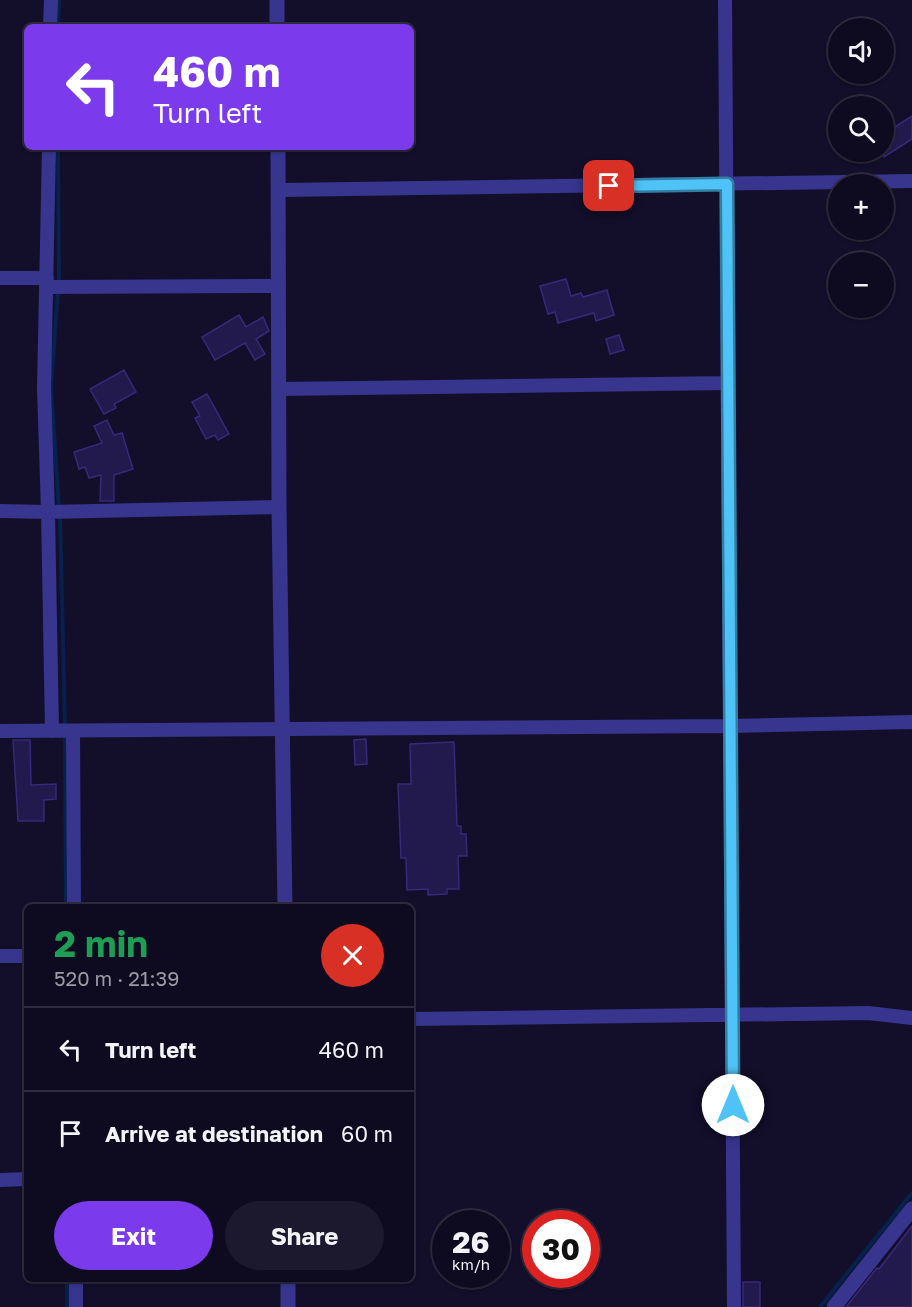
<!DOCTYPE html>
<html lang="en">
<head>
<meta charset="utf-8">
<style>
  body { margin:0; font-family:"Golos Text",sans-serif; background:#1c182d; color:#f1f3f6; height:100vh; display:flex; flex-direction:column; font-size:22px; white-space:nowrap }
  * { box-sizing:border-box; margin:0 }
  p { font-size:20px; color:#9b9aa5 }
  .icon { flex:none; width:33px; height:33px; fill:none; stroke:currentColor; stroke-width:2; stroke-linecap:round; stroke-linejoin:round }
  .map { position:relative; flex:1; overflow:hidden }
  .drawer { position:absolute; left:24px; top:904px; width:390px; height:378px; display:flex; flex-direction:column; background:#0e0a20; border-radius:9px; box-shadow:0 2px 4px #0004,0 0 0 2px #2e2b3e }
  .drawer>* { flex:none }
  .guide { position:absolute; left:24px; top:24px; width:390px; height:126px; border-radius:9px; box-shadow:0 2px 4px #0004,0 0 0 2px #2e2b3e; background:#7c3aed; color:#fff; overflow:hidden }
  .buttons { position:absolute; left:828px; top:18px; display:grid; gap:12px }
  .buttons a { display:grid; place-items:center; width:66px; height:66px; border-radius:50%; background:#0e0a20; box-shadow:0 2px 4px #0004,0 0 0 2px #2e2b3e; font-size:30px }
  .speed { position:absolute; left:432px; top:1210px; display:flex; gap:12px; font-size:30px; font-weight:700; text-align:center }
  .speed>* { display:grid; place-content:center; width:78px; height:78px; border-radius:50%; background:#0e0a20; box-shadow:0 2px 4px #0004,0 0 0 2px #2e2b3e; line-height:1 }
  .speed small { font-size:15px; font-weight:400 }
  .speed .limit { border:9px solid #d22; background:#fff; color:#111 }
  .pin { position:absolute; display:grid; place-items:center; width:51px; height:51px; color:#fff; margin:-26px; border-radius:12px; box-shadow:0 3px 9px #0006 }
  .me { position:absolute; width:66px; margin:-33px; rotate:0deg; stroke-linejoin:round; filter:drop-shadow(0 0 4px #0008) }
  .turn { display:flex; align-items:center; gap:21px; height:126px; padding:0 30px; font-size:27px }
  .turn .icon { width:78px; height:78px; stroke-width:2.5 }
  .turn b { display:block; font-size:42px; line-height:51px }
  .round { display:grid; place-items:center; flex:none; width:63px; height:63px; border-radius:32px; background:#1c182d }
  .summary { display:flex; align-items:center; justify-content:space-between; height:102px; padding:0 30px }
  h1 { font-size:36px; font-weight:700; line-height:45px; color:#1e9e55 }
  .action { display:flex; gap:12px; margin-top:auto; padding:12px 30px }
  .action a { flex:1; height:69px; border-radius:36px; background:#7c3aed; color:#fff; font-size:24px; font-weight:700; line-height:69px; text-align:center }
  .action a+a { background:#1c182d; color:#f1f3f6 }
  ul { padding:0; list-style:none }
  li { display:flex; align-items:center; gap:18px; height:84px; padding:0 30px; border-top:2px solid #2e2b3e }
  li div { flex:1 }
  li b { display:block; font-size:22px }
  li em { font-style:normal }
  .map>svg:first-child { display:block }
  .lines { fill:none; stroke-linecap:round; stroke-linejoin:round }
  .stream { stroke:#06214c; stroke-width:4 }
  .building { fill:#22194d; stroke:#37297b; stroke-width:1.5 }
  .minor { stroke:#37358d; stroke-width:14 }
  .tertiary { stroke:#37358d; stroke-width:15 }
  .route-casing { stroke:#337fa1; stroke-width:15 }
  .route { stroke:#4fc3f7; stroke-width:10 }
</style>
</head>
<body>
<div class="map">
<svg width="912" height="1307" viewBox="0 0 912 1307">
  <rect width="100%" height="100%" fill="#130e2a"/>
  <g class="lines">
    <path class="stream" d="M 58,27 L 59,0
      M 58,147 L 59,283
      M 58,291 L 51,387 L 59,508
      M 60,515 L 65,727
      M 65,734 L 66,908
      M 67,1280 L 67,1307
      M 820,1307 L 912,1193"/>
  </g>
  <path class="building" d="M 912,116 L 912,139 L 884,157 L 884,134 Z
    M 566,279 L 571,296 L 581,293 L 583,297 L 607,290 L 614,315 L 596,321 L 594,313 L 558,323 L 555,312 L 548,314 L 540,286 Z
    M 239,315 L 246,327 L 263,317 L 269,331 L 256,339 L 265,354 L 255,360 L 245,343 L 215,360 L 202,337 Z
    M 619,335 L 624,350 L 610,354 L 606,339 Z
    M 124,370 L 136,392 L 114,404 L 116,408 L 104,414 L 90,389 Z
    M 207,394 L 229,434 L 218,440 L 215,435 L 206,439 L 195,418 L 200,416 L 192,402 Z
    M 107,420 L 114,435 L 122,433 L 133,469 L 114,475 L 114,501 L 100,501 L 101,475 L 89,478 L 85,467 L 79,469 L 74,452 L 102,443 L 94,426 Z
    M 366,739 L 367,764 L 355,765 L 354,740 Z
    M 13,740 L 30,740 L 31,785 L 56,784 L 56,799 L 44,800 L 44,821 L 18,821 Z
    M 454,742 L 457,826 L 461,826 L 461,834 L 466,834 L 467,856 L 458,856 L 459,889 L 447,889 L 447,894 L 428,895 L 428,889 L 407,890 L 406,858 L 401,858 L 398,784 L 411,784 L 410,744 Z
    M 912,1226 L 912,1307 L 846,1307 L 877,1268 L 879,1269 Z
    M 743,1282 L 760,1282 L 760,1307 L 743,1307 Z"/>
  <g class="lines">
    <path class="minor" d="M 725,0 L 734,1307
      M 50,27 L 51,0
      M 278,187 L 281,190 L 912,181
      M 0,278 L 47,278
      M 47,287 L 279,286
      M 279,389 L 727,383
      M 0,511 L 48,512 L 44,388 L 49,147
      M 0,731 L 729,726 L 912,722
      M 52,731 L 48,512 L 279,507
      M 73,731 L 74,908
      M 0,956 L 27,956
      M 411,1019 L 868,1013 L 912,1018
      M 0,1180 L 27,1179
      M 76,1307 L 76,1280"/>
    <path class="tertiary" d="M 277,0 L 277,27
      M 278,147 L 279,507 L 285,908
      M 288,1280 L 288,1307
      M 834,1307 L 912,1209"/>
  </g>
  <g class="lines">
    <g class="route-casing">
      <path id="route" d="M 609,186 L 727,184 L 733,1105"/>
    </g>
    <use href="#route" class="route"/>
  </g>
</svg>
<div class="buttons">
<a><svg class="icon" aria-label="sound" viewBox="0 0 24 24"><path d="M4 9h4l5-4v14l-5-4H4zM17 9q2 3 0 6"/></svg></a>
<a><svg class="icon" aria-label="search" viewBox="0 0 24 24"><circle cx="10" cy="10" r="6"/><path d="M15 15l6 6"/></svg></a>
<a>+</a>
<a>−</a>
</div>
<div class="speed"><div>26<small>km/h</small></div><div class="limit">30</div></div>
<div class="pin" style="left:609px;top:186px;background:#d93025"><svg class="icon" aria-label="arrive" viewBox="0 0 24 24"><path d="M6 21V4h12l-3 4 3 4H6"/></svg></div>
<svg class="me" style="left:733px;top:1105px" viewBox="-20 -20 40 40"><circle r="19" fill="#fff"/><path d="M0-13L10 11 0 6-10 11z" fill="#4fc3f7"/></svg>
<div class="guide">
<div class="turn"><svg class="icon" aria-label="left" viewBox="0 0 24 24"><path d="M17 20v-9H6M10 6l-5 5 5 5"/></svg><div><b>460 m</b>Turn left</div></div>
</div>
<section class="drawer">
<div class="summary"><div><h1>2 min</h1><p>520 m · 21:39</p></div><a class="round" style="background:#d93025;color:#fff"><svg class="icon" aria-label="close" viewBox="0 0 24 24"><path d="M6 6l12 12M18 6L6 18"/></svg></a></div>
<ul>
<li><svg class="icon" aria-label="left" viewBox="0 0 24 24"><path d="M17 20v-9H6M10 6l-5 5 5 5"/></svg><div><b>Turn left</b></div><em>460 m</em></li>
<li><svg class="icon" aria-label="arrive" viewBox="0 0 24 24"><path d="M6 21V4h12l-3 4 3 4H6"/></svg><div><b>Arrive at destination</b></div><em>60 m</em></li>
</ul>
<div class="action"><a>Exit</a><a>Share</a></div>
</section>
</div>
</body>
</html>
